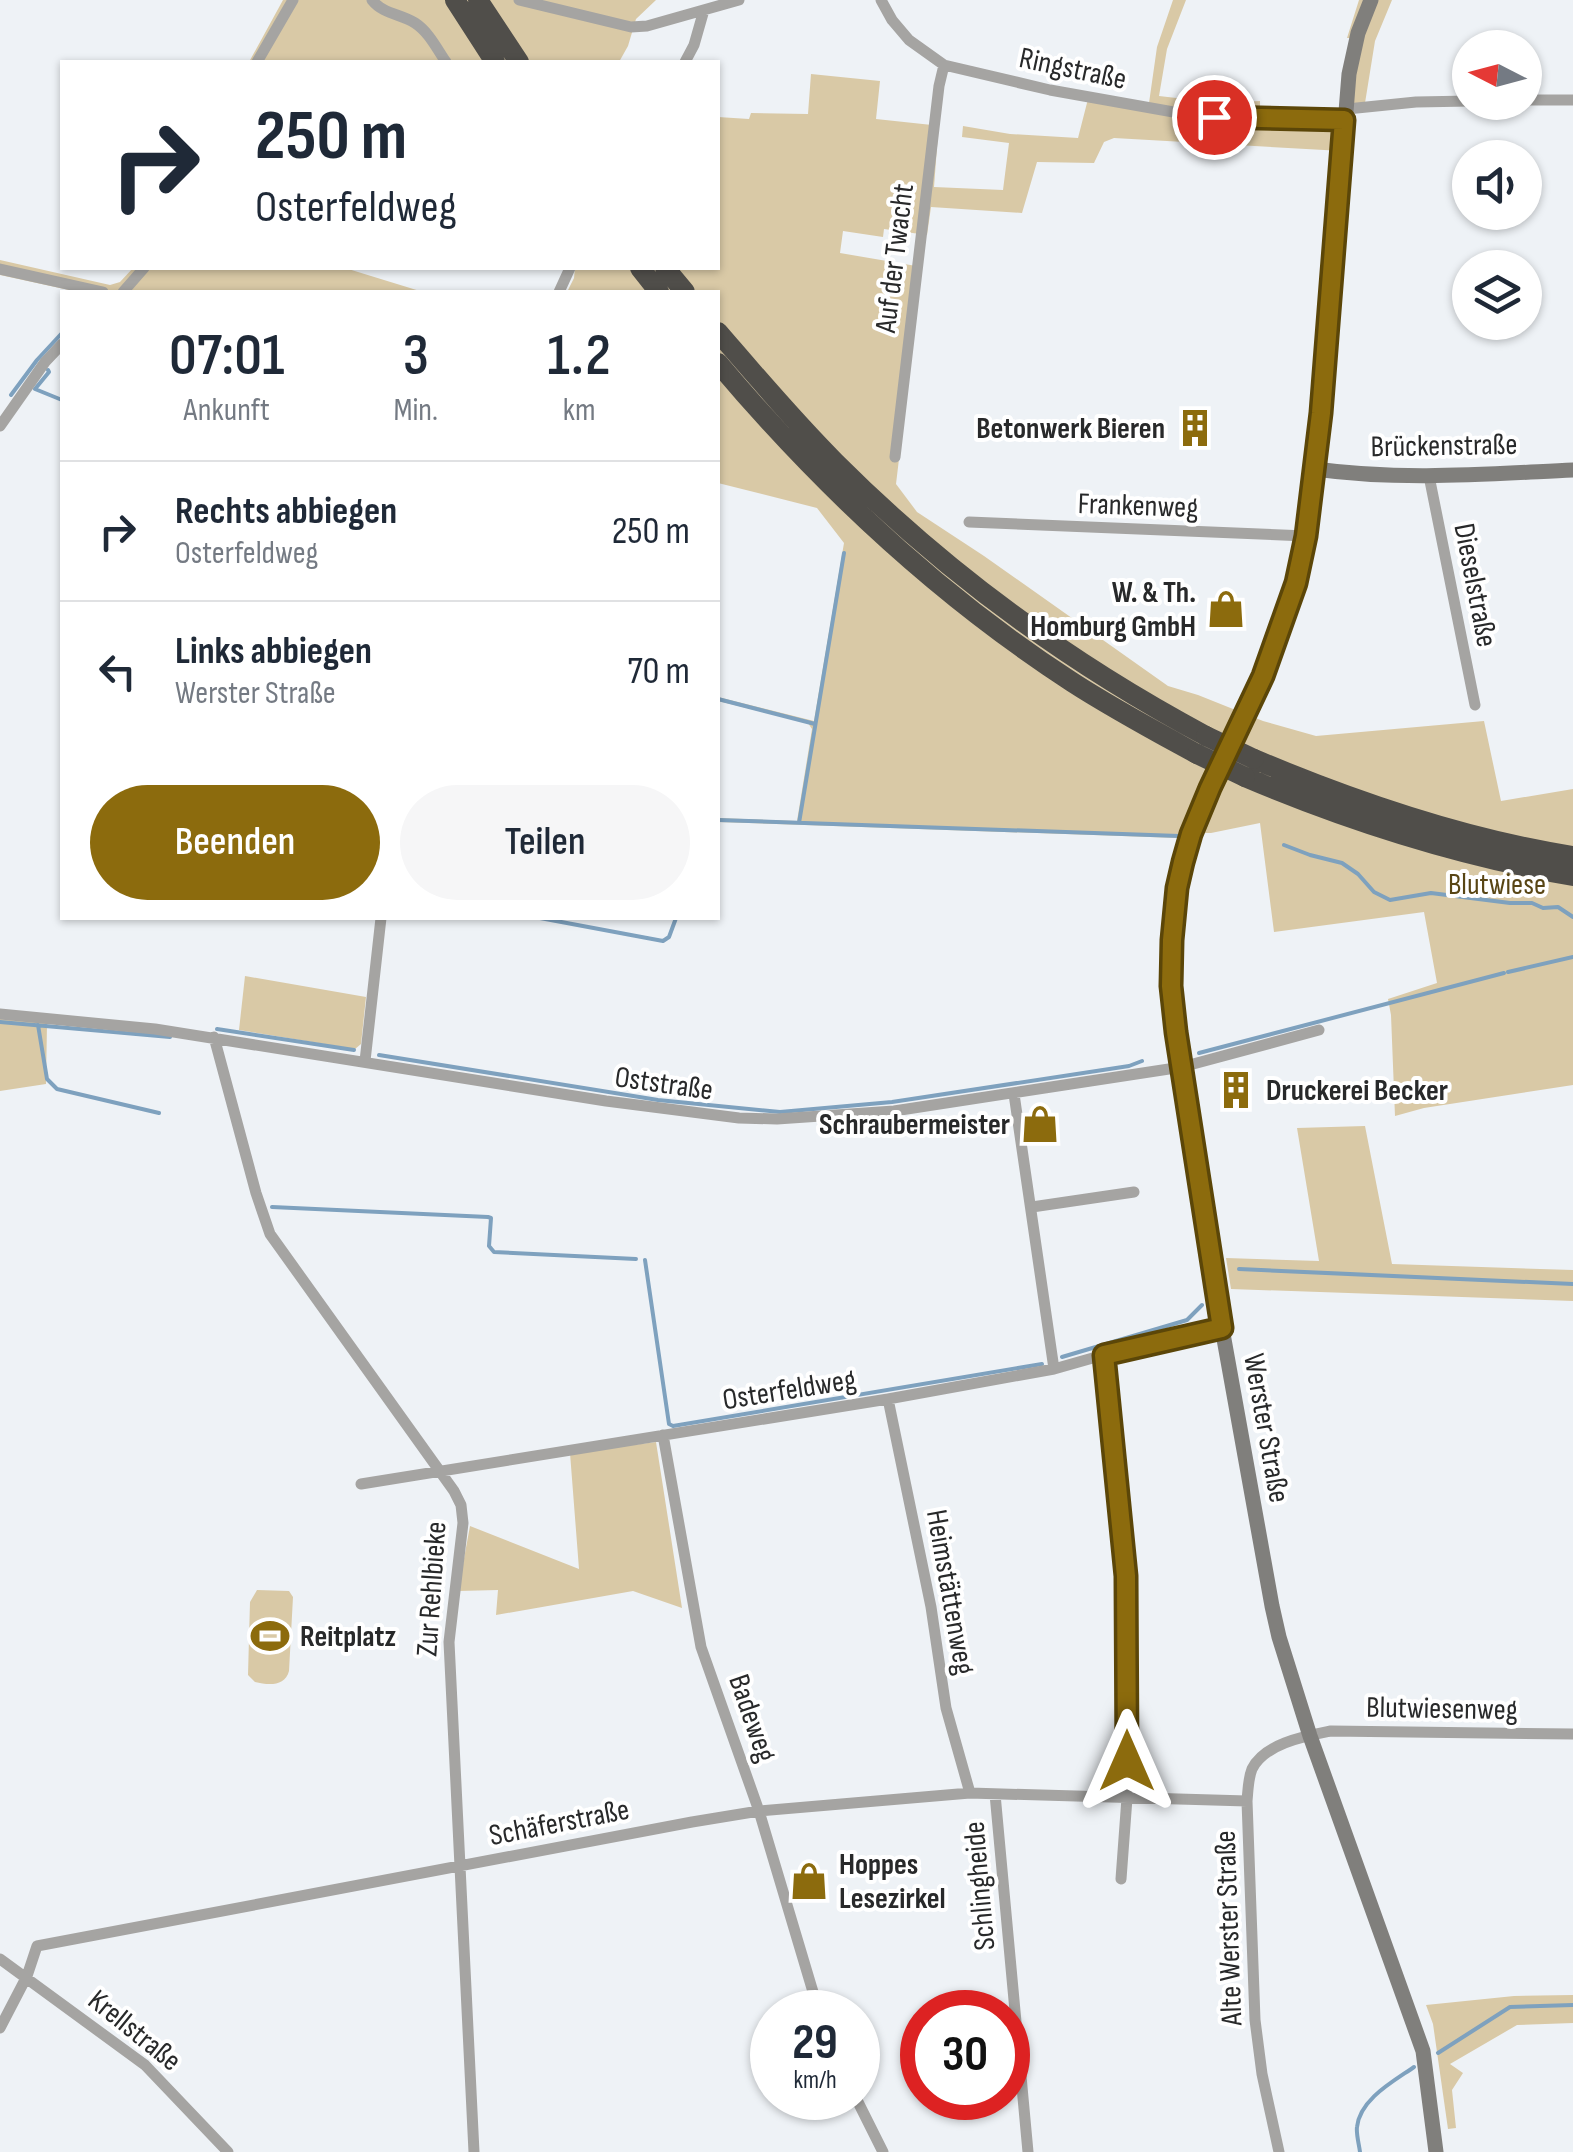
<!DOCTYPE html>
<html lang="de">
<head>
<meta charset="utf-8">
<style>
  body { margin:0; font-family:"Sofia Sans Condensed",sans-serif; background:#f6f6f7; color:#1f2937; height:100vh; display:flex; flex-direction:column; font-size:38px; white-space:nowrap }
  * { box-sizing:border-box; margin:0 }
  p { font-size:32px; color:#747a83 }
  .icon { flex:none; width:55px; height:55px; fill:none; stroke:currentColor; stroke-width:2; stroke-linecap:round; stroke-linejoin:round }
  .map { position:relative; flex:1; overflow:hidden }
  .details { position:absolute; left:60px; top:290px; width:660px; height:630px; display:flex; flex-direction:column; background:#fff; border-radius:0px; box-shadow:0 2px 8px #0004 }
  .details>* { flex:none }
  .hud { position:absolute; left:60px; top:60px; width:660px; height:210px; border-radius:0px; box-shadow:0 2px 8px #0004; background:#fff; color:#1f2937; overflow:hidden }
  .needle { width:65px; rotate:276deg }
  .controls { position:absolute; left:1452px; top:30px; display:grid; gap:20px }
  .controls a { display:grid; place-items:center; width:90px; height:90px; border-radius:50%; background:#fff; box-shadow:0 2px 8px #0004; font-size:50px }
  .speed { position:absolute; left:750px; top:1990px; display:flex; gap:20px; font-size:50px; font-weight:700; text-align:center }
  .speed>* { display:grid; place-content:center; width:130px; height:130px; border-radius:50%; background:#fff; box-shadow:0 2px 8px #0004; line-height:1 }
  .speed small { font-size:25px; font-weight:400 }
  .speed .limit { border:15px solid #d22; background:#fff; color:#111 }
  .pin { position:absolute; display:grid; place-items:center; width:85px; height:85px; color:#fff; margin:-42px; border:5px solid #fff; border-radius:50%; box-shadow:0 2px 10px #0007 }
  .me { position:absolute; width:110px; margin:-55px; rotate:0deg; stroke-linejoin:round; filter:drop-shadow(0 0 8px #0008) }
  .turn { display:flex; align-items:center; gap:35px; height:210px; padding:0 30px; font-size:45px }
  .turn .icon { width:130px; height:130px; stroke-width:2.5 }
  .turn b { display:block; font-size:70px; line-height:85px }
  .eta { display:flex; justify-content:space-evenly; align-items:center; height:170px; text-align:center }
  .eta b { font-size:60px; font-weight:600; line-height:70px }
  .action { display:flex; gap:20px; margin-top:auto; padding:20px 30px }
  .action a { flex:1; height:115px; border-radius:60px; background:#8c6b0d; color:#fff; font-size:40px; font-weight:600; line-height:115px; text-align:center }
  .action a+a { background:#f6f6f7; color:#1f2937 }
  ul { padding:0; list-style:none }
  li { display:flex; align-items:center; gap:30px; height:140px; padding:0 30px; border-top:2px solid #e0e1e3 }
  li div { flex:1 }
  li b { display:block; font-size:38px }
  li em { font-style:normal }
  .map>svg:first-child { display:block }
  .green { fill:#d9c9a6 }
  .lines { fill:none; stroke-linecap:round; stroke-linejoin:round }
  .stream { stroke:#7ea1be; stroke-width:4 }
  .street { stroke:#a5a4a2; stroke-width:11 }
  .secondary { stroke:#807f7c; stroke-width:15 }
  .highway { stroke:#504e4a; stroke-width:20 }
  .highway-bridge { stroke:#504e4a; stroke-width:20 }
  .route-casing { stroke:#5b4608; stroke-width:25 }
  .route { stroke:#8c6b0d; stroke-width:18 }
  .labels { text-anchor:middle; stroke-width:8; stroke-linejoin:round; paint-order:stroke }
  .street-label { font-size:30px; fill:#28292a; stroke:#fff }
  .poi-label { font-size:30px; font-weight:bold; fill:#28292a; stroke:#fff; text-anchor:end }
  .park-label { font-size:30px; fill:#584514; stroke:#fff }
</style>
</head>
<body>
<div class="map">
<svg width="1573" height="2152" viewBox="0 0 1573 2152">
  <rect width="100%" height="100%" fill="#eef2f6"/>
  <path class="green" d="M 283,0 L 656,0 L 636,19 L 628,46 L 619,62 L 249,62 Z
    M 1173,0 L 1186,0 L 1167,49 L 1159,96 L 1220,103 L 1260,101 L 1260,108 L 1345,110 L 1342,151 L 1114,138 L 1104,142 L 1094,163 L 1037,162 L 1022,213 L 931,207 L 927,235 L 884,229 L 883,237 L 843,231 L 840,253 L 922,267 L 896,484 L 917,512 L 984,556 L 1168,686 L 1198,695 L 1263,721 L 1316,736 L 1484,721 L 1501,801 L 1573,789 L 1573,1085 L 1424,1108 L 1395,1116 L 1391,1015 L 1388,999 L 1437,983 L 1424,912 L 1274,932 L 1260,823 L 1211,833 L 1178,833 L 1178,838 L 718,822 L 718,818 L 797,821 L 812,729 L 808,723 L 718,701 L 718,697 L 814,721 L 844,543 L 817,508 L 718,483 L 718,292 L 567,292 L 574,278 L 575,268 L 718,268 L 718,117 L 749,119 L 751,113 L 808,114 L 811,74 L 880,81 L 876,119 L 932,125 L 938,134 L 934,187 L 1003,190 L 1009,143 L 962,137 L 963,126 L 1010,134 L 1078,138 L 1088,99 L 1148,110 L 1157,47 Z
    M 1359,0 L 1392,0 L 1375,41 L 1365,103 L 1344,104 L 1351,38 L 1347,38 Z
    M 0,260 L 110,285 L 120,282 L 133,268 L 345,268 L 423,292 L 78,292 L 0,275 Z
    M 245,976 L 366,997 L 361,1044 L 355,1049 L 239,1030 Z
    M 0,1019 L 47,1023 L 46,1084 L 0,1091 Z
    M 1365,1126 L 1392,1264 L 1573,1270 L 1573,1301 L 1231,1289 L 1226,1258 L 1319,1261 L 1297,1128 Z
    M 656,1442 L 682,1608 L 633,1591 L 496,1615 L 498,1590 L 458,1591 L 470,1526 L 579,1569 L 570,1453 Z
    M 257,1590 L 289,1591 L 293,1597 L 289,1671 C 285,1687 268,1685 255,1682 L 248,1675 L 250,1602 Z
    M 1573,1995 L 1573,2023 L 1517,2025 L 1450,2064 L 1463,2073 L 1452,2090 L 1456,2128 L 1448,2129 L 1433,2024 L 1426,2005 L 1514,1996 Z"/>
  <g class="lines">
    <path class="stream" d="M 48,370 L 49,372 L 35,389 L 62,400
      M 11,395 L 37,360 L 62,333
      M 718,699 L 815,724
      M 718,820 L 1179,836
      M 799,823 L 844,553
      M 1284,845 L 1310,855 L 1342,863 L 1358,874 L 1374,892 L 1390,900 L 1431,893 L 1510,903 L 1532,903 L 1543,908 L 1558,907 L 1573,917
      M 540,918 L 663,941 L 669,937 L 676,918
      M 1508,972 L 1573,957
      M 0,1022 L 170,1037
      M 38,1025 L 47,1079 L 57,1089 L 159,1113
      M 217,1029 L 354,1050
      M 1199,1053 L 1504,973
      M 379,1055 L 658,1100 L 780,1112 L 892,1102 L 1129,1066 L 1142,1061
      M 272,1207 L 488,1217 L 491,1218 L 489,1246 L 494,1252 L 636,1259
      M 645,1260 L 669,1424 L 673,1426 L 1042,1364
      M 1239,1269 L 1573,1284
      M 1062,1357 L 1187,1320 L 1202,1305
      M 1438,2053 L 1510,2007 L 1573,2005
      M 1360,2152 C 1359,2144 1356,2134 1357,2127 C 1360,2099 1394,2081 1414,2067"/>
    <path class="street" d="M 372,0 C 383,14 401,14 415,23 C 429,32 437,49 446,62
      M 519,0 L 631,27 L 647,26 L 739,0
      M 881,0 L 892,20 L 909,40 L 944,65 L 1050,90 L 1179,113 L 1214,117 L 1345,120
      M 257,62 L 293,0
      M 685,62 L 694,45 L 704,10
      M 1525,100 L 1573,100
      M 1347,109 L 1416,102 L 1470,101
      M 0,269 L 103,292
      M 123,292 L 144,268
      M 559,292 L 570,268
      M 0,426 L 45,362 L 62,344
      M 895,457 L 939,86 L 944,65
      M 1429,476 L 1475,705
      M 969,522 L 1306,536
      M 0,1014 L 155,1029 L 606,1101 L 739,1118 L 777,1119 L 894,1111 L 1182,1067 L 1319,1030
      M 214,1037 L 256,1193 L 270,1234 L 454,1491 L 461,1505 L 463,1523 L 449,1642 L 474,2152
      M 365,1061 L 381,918
      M 1014,1094 L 1054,1369
      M 1032,1207 L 1134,1192
      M 1104,1355 L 1126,1576 L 1127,1798 L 1121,1879
      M 888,1399 L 931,1607 L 946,1708 L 970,1793
      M 663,1435 L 701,1647 L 759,1811 L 819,2012
      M 361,1484 L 888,1399 L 1054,1369 L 1135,1346 L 1222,1328
      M 995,1794 L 1028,2152
      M 0,1959 L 145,2065 L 228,2152
      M 0,2028 L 27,1976 L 37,1946 L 692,1822 L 759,1811 L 970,1793 L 1247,1801
      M 856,2098 L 883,2152
      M 1279,2152 L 1262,2074 L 1255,2020 L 1247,1801 C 1248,1791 1248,1779 1252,1769 C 1265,1743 1306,1736 1331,1731 L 1573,1734"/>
    <path class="secondary" d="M 1371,0 L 1358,33 L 1349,74 L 1324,386 L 1306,536 L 1295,583 L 1263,676 L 1210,789 L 1191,834 L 1183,862 L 1177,888 L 1172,940 L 1171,985 L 1176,1033 L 1222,1328 L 1272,1606 L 1279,1637 L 1310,1736 L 1423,2051 L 1436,2152
      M 1315,469 C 1401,481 1487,474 1573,470"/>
    <path class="highway" d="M 455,0 L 495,62
      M 478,0 L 519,62
      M 640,268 L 659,292
      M 665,268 L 685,292
      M 718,332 C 756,376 793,420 835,462 C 945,572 1069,663 1206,736
      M 718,363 C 820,484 938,595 1072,682 C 1112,708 1155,731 1197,754
      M 1254,759 C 1356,802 1463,839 1573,856
      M 1245,777 C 1351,822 1459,856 1573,876"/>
    <path class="highway-bridge" d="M 1206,736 L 1254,759
      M 1197,754 L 1245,777"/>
  </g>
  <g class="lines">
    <g class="route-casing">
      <path id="route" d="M 1127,1761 L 1126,1576 L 1104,1355 L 1222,1328 L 1176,1032 L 1171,986 L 1172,940 L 1177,888 L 1183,862 L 1191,834 L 1210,788 L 1263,676 L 1296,583 L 1306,536 L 1321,413 L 1344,120 L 1214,117"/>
    </g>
    <use href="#route" class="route"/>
  </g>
  <defs>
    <g id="building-bare" transform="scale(3)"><path d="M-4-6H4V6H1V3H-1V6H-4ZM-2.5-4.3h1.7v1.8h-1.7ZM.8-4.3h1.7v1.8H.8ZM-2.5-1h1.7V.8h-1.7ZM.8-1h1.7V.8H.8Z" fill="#8c6b0d" stroke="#fff" stroke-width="2.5" paint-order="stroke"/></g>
    <g id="shop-bare" transform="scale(3)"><path d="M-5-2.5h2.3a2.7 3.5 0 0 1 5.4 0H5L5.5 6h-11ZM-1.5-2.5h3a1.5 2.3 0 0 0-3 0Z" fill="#8c6b0d" stroke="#fff" stroke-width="2.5" paint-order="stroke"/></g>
    <g id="stadium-bare" transform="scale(3)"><path d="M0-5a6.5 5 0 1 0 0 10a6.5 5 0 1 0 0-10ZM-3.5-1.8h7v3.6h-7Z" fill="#8c6b0d" stroke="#fff" stroke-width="2.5" paint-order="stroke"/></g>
  </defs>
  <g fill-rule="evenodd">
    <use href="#building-bare" x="1195" y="428"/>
    <use href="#shop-bare" x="1226" y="609"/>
    <use href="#building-bare" x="1236" y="1090"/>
    <use href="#shop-bare" x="1040" y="1124"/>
    <use href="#stadium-bare" x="270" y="1636"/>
    <use href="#shop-bare" x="809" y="1881"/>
  </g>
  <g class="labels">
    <g class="street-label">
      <text transform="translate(1073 68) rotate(12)" y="10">Ringstraße</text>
      <text transform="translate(894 258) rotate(-83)" y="10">Auf der Twacht</text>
      <text transform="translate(1444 445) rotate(-1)" y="10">Brückenstraße</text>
      <text transform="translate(1138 505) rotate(2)" y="10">Frankenweg</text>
      <text transform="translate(1476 585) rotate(79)" y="10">Dieselstraße</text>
      <text transform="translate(664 1083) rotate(8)" y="10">Oststraße</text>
      <text transform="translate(789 1389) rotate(-9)" y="10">Osterfeldweg</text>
      <text transform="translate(1267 1428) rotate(80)" y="10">Werster Straße</text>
      <text transform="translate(431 1589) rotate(-86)" y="10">Zur Rehlbieke</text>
      <text transform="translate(951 1592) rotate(80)" y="10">Heimstättenweg</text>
      <text transform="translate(1442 1708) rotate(1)" y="10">Blutwiesenweg</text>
      <text transform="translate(753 1718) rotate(71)" y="10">Badeweg</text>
      <text transform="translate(559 1822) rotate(-11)" y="10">Schäferstraße</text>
      <text transform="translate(979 1886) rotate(-95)" y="10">Schlingheide</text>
      <text transform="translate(1228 1928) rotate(-92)" y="10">Alte Werster Straße</text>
      <text transform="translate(135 2030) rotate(39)" y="10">Krellstraße</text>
    </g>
    <g class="poi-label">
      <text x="1165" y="438">Betonwerk Bieren</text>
      <text x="1196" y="602">W. &amp; Th.<tspan x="1196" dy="34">Homburg GmbH</tspan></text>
      <text x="1266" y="1100" text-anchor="start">Druckerei Becker</text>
      <text x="1010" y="1134">Schraubermeister</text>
      <text x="300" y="1646" text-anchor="start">Reitplatz</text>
      <text x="839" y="1874" text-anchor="start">Hoppes<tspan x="839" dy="34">Lesezirkel</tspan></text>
    </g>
    <g class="park-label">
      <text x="1497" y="894">Blutwiese</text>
    </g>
  </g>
</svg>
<div class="controls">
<a><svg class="needle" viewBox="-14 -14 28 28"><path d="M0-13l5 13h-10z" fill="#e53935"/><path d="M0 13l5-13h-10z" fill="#747a83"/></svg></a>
<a><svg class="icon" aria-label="sound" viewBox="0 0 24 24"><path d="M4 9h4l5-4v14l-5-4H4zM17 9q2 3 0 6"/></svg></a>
<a><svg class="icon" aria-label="layers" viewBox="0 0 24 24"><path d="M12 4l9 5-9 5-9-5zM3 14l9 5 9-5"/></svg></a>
</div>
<div class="speed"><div>29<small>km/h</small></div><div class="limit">30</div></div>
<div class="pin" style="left:1214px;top:117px;background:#d93025"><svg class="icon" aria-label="arrive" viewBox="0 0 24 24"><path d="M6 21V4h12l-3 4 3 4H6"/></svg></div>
<svg class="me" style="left:1127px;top:1761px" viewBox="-20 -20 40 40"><path d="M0-17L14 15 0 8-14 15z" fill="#8c6b0d" stroke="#fff" stroke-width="4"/></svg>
<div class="hud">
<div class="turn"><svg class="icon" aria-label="right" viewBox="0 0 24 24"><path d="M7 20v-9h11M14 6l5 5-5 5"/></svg><div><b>250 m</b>Osterfeldweg</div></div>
</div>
<section class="details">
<div class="eta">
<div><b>07:01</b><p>Ankunft</p></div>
<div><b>3</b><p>Min.</p></div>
<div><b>1.2</b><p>km</p></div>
</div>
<ul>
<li><svg class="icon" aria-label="right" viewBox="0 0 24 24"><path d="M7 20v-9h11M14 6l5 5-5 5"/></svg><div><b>Rechts abbiegen</b><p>Osterfeldweg</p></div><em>250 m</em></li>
<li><svg class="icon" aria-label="left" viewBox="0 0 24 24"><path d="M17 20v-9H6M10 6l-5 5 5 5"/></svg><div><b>Links abbiegen</b><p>Werster Straße</p></div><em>70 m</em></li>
</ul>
<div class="action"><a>Beenden</a><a>Teilen</a></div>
</section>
</div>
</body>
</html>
